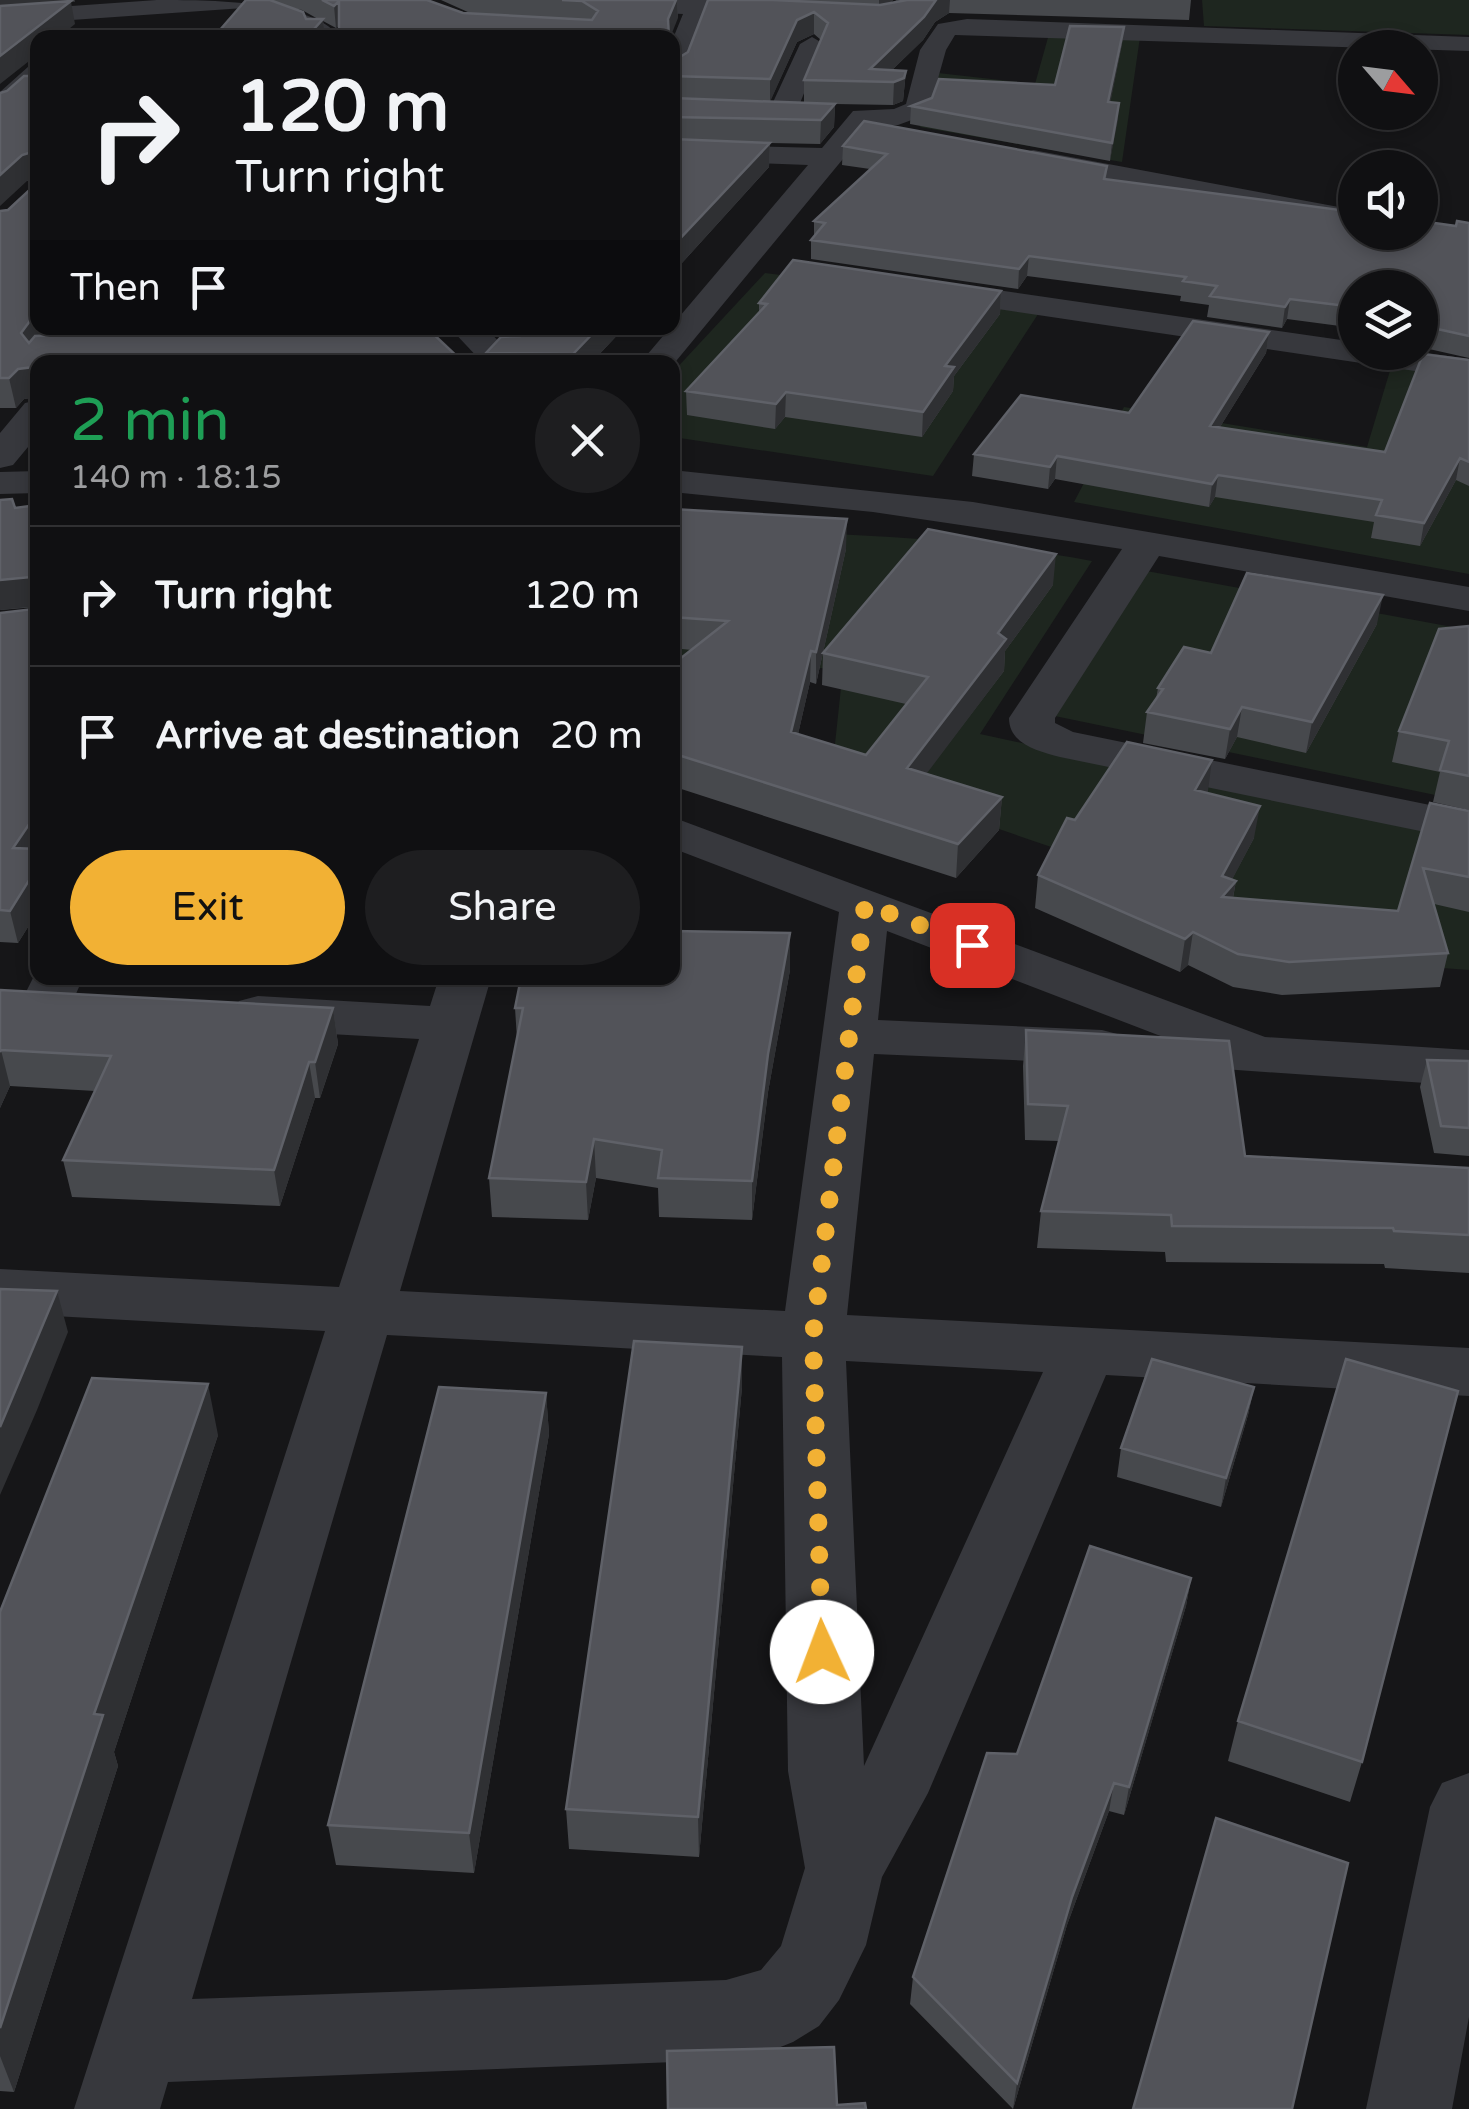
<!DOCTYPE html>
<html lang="en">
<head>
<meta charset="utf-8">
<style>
  body { margin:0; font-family:"Varela Round",sans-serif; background:#1e1e20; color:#f1f3f6; height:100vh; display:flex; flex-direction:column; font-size:38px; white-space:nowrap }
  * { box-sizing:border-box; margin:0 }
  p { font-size:32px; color:#9c9d9f }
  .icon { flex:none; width:55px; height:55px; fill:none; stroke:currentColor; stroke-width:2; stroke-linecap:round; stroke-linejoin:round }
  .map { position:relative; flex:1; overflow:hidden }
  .panel { position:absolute; left:30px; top:355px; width:650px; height:630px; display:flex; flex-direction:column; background:#101012; border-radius:20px; box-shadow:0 5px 15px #0003,0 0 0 2px #303032 }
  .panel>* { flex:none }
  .banner { position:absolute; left:30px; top:30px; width:650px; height:305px; border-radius:20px; box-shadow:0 5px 15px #0003,0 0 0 2px #303032; background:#101012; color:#f1f3f6; overflow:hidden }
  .needle { width:65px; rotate:118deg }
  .buttons { position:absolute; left:1338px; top:30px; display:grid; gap:20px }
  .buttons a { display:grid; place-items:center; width:100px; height:100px; border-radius:50%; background:#101012; box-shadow:0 5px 15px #0003,0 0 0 2px #303032; font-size:50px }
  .pin { position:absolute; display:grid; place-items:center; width:85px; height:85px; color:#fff; margin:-42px; border-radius:20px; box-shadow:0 5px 15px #0006 }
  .me { position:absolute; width:110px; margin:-55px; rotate:358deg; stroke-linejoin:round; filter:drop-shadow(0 0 8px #0008) }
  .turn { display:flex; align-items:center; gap:35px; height:210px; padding:0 40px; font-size:45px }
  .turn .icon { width:130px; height:130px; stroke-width:2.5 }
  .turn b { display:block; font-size:70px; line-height:85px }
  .then { display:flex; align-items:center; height:95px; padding:0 40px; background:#0003; gap:20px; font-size:38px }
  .round { display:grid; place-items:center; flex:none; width:105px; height:105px; border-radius:52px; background:#1e1e20 }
  .head { display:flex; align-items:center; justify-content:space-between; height:170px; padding:0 40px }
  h1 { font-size:60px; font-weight:600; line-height:75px; color:#1e9e55 }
  .cta { display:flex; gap:20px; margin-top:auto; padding:20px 40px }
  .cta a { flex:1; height:115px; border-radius:60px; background:#f2b134; color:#111; font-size:40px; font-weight:600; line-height:115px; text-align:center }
  .cta a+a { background:#1e1e20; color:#f1f3f6 }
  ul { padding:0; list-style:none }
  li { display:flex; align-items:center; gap:30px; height:140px; padding:0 40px; border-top:2px solid #303032 }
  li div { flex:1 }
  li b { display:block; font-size:38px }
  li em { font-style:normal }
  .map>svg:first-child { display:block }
  .green { fill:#1e261f }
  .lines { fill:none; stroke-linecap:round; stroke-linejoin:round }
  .minor { fill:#37383d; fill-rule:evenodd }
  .wall { fill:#47494d; fill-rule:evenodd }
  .shaded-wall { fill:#2f3033 }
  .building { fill:#525359; stroke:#5f6168; stroke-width:2.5 }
  .route { stroke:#f2b134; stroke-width:18; stroke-dasharray:0 32.4 }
</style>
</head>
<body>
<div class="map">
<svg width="1469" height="2109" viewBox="0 0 1469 2109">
  <rect width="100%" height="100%" fill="#161618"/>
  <path class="green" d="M 1202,0 L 1469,0 L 1469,35 L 1204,26 Z
    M 1049,34 L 1140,37 L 1122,162 L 920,127 L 938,73 L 1035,84 Z
    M 765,273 L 1042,308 L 933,476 L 673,437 L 673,372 Z
    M 1392,364 L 1469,375 L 1469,574 L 1074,502 L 1124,407 L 1367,447 Z
    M 672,528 C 813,533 954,535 1092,561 L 980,734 L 1469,839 L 1469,970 L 1255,954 L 1259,918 L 832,772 L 843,669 L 673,662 Z
    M 1141,570 L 1469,630 L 1469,802 L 1050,715 Z"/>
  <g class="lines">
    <path class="minor" d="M 157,0 C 203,0 305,0 335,32 L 334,38 L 309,38 L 309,32 L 244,8 L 0,25 L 0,11 Z
      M 520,0 L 713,0 L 879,9 L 893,6 L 896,0 L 920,0 L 911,17 L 879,23 L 707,15 L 685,74 L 672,82 L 672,41 L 683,14 L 532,7 Z
      M 967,19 L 1469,37 L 1469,51 L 955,35 L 946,50 L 928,114 L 898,125 L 871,125 L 672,366 L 672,362 L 641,362 L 808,165 L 672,160 L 672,144 L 822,148 L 853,111 L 894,109 L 906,104 L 920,50 L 938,24 Z
      M 812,37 L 824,44 L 796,113 L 792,119 L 772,119 L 768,113 L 800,44 Z
      M 38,63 L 38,86 L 9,113 L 0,115 L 0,92 L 29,66 Z
      M 1033,150 L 1355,210 L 1355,228 L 1023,165 L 1019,159 L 1023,153 Z
      M 928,280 L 1355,342 L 1355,352 L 1420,352 L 1469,359 L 1469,379 L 917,297 L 912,290 L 917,283 Z
      M 225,328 L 258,328 L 281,362 L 247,362 Z
      M 450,328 L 486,328 L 518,362 L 482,362 Z
      M 38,400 L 38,435 L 13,465 L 0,468 L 0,433 L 25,403 Z
      M 672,470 L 973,502 L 1469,587 L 1469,611 L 1159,556 L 1055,718 L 1055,723 L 1073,732 L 1469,813 L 1469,841 L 1060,757 C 1038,751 1009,744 1009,718 L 1122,549 L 873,512 L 672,492 Z
      M 38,471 L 38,493 L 0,494 L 0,472 Z
      M 672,817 L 1265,1037 L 1469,1050 L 1469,1086 L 1223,1069 L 1204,1064 L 1197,1050 L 887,931 L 878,1020 L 1102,1030 L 1121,1035 L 1129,1047 L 1121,1059 L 1102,1064 L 874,1054 L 847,1315 L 1469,1348 L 1469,1396 L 1106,1375 L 928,1793 L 882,1877 L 866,1945 L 839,2000 L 819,2026 L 793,2042 L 763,2054 L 726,2060 L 168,2082 L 160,2109 L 74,2109 L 325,1331 L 0,1313 L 0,1269 L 339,1287 L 419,1039 L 258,1030 L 239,1025 L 231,1013 L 239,1001 L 258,996 L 430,1006 L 439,978 L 491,978 L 400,1291 L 785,1311 L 839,912 L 672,848 ZM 387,1335 L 782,1357 L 788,1771 L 805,1868 L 781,1946 L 761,1970 L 726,1980 L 192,1999 ZM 846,1361 L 1043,1372 L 864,1766 Z
      M 38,968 L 38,978 L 83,978 L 67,1014 L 48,1018 L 29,1014 L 21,1002 Z
      M 1469,1773 L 1469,2017 L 1452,2109 L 1366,2109 L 1430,1807 L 1442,1783 Z"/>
  </g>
  <path class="wall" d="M 246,0 L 427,0 L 463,13 L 470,13 L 441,0 L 677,0 L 678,18 L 339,25 L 336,28 L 323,21 L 325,38 L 213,38 ZM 292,8 L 302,10 L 318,19 L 306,19 Z
    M 782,0 L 893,0 L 890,3 L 907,0 L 1191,0 L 1189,20 L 949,13 L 935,22 L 923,40 L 892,70 L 906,71 L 903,101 L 893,105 L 835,104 L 834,127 L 820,144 L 770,143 L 769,167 L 672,274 L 672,62 ZM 814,34 L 821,40 L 804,80 L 804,102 L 770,101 L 797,42 Z
    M 1124,27 L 1122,44 L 1110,102 L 1119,103 L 1110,161 L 910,124 L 911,106 L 1055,85 Z
    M 38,76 L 38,328 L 51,328 L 45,336 L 267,335 L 262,328 L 427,328 L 38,362 L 38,397 L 24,399 L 16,408 L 0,408 L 0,211 L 8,210 L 36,184 L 36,179 L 27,181 L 7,91 Z
    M 843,146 L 1107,166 L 1106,179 L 1456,226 L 1469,223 L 1469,358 L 1429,349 L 1431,339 L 1420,337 L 1420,288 L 1355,288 L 1355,328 L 1287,319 L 1282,328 L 1207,317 L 1209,305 L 1180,301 L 1181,296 L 1027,276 L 1018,289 L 811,259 L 811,240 L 814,236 L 814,221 L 870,169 L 842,165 Z
    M 1001,291 L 1000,314 L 954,376 L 953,391 L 922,437 L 785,417 L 775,429 L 687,415 L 686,391 L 759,313 L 759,303 Z
    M 513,328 L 624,328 L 592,362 L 486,362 L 486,353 L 514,337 Z
    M 1269,332 L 1266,353 L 1220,427 L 1385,452 L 1469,360 L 1469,486 L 1456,480 L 1420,546 L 1371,538 L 1374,522 L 1215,497 L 1209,507 L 1055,479 L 1048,489 L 972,476 L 974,454 L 1129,413 Z
    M 38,505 L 38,911 L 18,943 L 0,942 L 0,613 L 34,609 L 35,607 L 0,610 L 15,508 Z
    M 672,509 L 846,549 L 816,684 L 810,682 L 798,734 L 866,755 L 906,704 L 822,685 L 823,653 L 1053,585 L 1005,651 L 1004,671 L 926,773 L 1002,797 L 999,830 L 956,878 L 672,786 L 672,665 L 692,650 L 672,648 Z
    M 1377,624 L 1306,753 L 1237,737 L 1225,759 L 1143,743 L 1147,712 L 1156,699 L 1158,688 L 1211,653 Z
    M 1469,626 L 1469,810 L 1433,802 L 1440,772 L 1392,762 L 1399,731 Z
    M 1208,791 L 1206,793 L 1254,838 L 1232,879 L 1236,881 L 1233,898 L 1398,911 L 1430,803 L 1469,811 L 1469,912 L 1434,904 L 1448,953 L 1440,987 L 1282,995 L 1233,987 L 1188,965 L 1180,972 L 1035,908 L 1038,875 L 1075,820 Z
    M 790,970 L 768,1092 L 752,1220 L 659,1217 L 658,1188 L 596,1178 L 588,1220 L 492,1217 L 489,1178 L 517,1039 L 515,1008 Z
    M 0,990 L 333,1008 L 338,1044 L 320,1098 L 315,1098 L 280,1206 L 72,1197 L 63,1160 L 95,1091 L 10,1086 L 0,1108 Z
    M 1026,1030 L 1245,1156 L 1469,1168 L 1469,1273 L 1385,1268 L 1384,1264 L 1166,1262 L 1165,1252 L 1037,1248 L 1041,1211 L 1059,1141 L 1025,1140 L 1023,1066 Z
    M 1427,1060 L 1469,1061 L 1469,1156 L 1434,1153 L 1420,1087 Z
    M 742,1347 L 742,1387 L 699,1857 L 569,1849 L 566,1809 Z
    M 1254,1387 L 1248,1415 L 1221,1507 L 1117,1477 L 1121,1448 Z
    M 546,1393 L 549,1434 L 474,1873 L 336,1865 L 328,1825 Z
    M 218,1435 L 114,1752 L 118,1766 L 14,2092 L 0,2091 L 0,1612 Z
    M 1191,1578 L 1186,1606 L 1124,1815 L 1109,1811 L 1067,1925 L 1013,2109 L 910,2004 L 913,1977 L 1017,1754 Z
    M 1238,1721 L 1362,1762 L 1350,1802 L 1228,1761 Z"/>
  <path class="shaded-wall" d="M 0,0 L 75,0 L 75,2 L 71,2 L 75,24 L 58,38 L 38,38 L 38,54 L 0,84 Z
    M 676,0 L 677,0 L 678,18 L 670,38 L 668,19 Z
    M 879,0 L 893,0 L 890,3 L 879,5 Z
    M 936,0 L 950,0 L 949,13 L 935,22 L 923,40 L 881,81 L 870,69 Z
    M 339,1 L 341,23 L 336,28 L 334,6 Z
    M 814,12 L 814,34 L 797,42 L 770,102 L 770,79 L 797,20 Z
    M 323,19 L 325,38 L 306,38 Z
    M 1124,27 L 1122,44 L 1107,120 L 1108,102 Z
    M 906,71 L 903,101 L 893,105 L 894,82 Z
    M 1119,103 L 1118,120 L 1110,161 L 1112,143 Z
    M 835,104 L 834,127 L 820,144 L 821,120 Z
    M 770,143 L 769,167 L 672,274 L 672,247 Z
    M 32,152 L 37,178 L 27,181 L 0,206 L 0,175 L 22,155 Z
    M 1029,256 L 1027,276 L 1018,289 L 1019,269 Z
    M 1001,291 L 1000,314 L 954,376 L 953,391 L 922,437 L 923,412 L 945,366 Z
    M 1290,299 L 1287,319 L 1282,328 L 1285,307 Z
    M 38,310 L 38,328 L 51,328 L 27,362 L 21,333 Z
    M 598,328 L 624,328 L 592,362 L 573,362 L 573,354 Z
    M 1269,332 L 1266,353 L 1207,448 L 1210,426 Z
    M 34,367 L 38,397 L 24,399 L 16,408 L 9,378 L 18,369 Z
    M 786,392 L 785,417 L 775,429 L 776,404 Z
    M 1057,456 L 1055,479 L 1048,489 L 1050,467 Z
    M 1460,458 L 1456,480 L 1420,546 L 1424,523 Z
    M 1218,475 L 1215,497 L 1209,507 L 1212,484 Z
    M 847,519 L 846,549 L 816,684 L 816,652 Z
    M 1056,554 L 1053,585 L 1005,651 L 1004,671 L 906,801 L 907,768 L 998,633 Z
    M 31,577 L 38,606 L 0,610 L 0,580 Z
    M 1383,595 L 1377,624 L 1306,753 L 1312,722 Z
    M 811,651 L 810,682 L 791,765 L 791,732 Z
    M 1242,707 L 1237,737 L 1225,759 L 1230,729 Z
    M 1212,760 L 1208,791 L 1190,822 L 1195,790 Z
    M 1002,797 L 999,830 L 956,878 L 958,844 Z
    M 1260,806 L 1254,838 L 1224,895 L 1236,881 L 1230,913 L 1222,899 L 1222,876 Z
    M 38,811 L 38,854 L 13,848 Z
    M 38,866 L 38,911 L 18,943 L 10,911 Z
    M 1193,932 L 1188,965 L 1180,972 L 1185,939 Z
    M 790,933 L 790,970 L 768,1092 L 752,1220 L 752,1181 L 768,1054 Z
    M 333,1008 L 338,1044 L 320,1098 L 315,1062 Z
    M 1,1050 L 10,1086 L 0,1108 L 0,1052 Z
    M 309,1062 L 315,1098 L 280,1206 L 274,1170 Z
    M 594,1139 L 596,1178 L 588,1220 L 586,1182 Z
    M 57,1291 L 68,1332 L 37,1410 L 0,1495 L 0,1427 Z
    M 742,1347 L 742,1387 L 699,1857 L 698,1817 Z
    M 208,1384 L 218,1435 L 114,1752 L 118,1766 L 14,2092 L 0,2056 L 0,2028 L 94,1714 Z
    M 1254,1387 L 1248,1415 L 1221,1507 L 1226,1478 Z
    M 546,1393 L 549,1434 L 474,1873 L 469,1833 Z
    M 1191,1578 L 1186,1606 L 1124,1815 L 1129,1787 Z
    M 1114,1783 L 1109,1811 L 1067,1925 L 1013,2109 L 1017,2083 L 1072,1897 Z"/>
  <path class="building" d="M 246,0 L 270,0 L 303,12 L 306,19 L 323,19 L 306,38 L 213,38 Z
    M 322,0 L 427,0 L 463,13 L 592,20 L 598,11 L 582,1 L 562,0 L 676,0 L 668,19 L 669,38 L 339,38 L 339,1 L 334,6 Z
    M 708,0 L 773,0 L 880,5 L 907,0 L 936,0 L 924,17 L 870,69 L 906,71 L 904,78 L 894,82 L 804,80 L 828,23 L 814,12 L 797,20 L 770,79 L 672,76 L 672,62 L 688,52 Z
    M 71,1 L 0,56 L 0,6 Z
    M 1070,26 L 1124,27 L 1108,102 L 1119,103 L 1112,143 L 911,106 L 932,98 L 939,79 L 1055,85 Z
    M 24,76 L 38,76 L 38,310 L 21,333 L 29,343 L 35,336 L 62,335 L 68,328 L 235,328 L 240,335 L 280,335 L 280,331 L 278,328 L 427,328 L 463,362 L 38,362 L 38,379 L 36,379 L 34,367 L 18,369 L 9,378 L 0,378 L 0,211 L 8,210 L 36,184 L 37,156 L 32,152 L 22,155 L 0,175 L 0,93 L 7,91 Z
    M 672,98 L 835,104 L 821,120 L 672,117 Z
    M 864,121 L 1107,166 L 1104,179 L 1355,212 L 1355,232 L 1420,232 L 1420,221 L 1456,226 L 1457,221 L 1469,223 L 1469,336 L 1433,328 L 1437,319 L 1420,316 L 1420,288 L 1355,288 L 1355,307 L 1290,299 L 1285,307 L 1210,296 L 1217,286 L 1183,281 L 1186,277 L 1029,256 L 1019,269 L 811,240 L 825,223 L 814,221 L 887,154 L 843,146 Z
    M 672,139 L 770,143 L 672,247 Z
    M 793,260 L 1001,291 L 945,366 L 954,367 L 923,412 L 786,392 L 776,404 L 686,391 L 767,304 L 759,303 Z
    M 1193,321 L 1269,332 L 1210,426 L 1385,452 L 1423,354 L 1469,360 L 1469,462 L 1460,458 L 1424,523 L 1376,515 L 1382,500 L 1218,475 L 1212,484 L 1057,456 L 1050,467 L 974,454 L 1021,395 L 1129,413 Z
    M 514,328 L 598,328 L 573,354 L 486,353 L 501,337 L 519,336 Z
    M 12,499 L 15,508 L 38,505 L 38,811 L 13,848 L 38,849 L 38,866 L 10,911 L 0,910 L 0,613 L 34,609 L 36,581 L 31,577 L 0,580 L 0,500 Z
    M 672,509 L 847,519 L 816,652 L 811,651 L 791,732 L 866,755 L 928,677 L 823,653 L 928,529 L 1056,554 L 998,633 L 1006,639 L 907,768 L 1002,797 L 958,844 L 672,753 L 672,665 L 728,621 L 672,617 Z
    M 1247,573 L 1383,595 L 1312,722 L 1242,707 L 1230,729 L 1147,712 L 1163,689 L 1158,688 L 1184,647 L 1211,653 Z
    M 1469,626 L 1469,776 L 1440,770 L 1449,741 L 1399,731 L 1439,629 Z
    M 1127,742 L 1212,760 L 1195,790 L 1260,806 L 1222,876 L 1236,881 L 1222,897 L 1398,911 L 1430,803 L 1469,811 L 1469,877 L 1423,868 L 1448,953 L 1289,962 L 1238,954 L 1193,932 L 1185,939 L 1038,875 L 1067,818 L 1075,820 Z
    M 672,931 L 790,933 L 768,1054 L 752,1181 L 658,1178 L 662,1150 L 594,1139 L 586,1182 L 489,1178 L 523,1008 L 515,1008 L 521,978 L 672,978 Z
    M 0,990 L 333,1008 L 315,1062 L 309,1062 L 274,1170 L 63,1160 L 111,1056 L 1,1050 L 0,1052 Z
    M 1026,1030 L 1229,1041 L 1245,1156 L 1469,1168 L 1469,1235 L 1394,1231 L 1393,1228 L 1172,1226 L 1171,1215 L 1041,1211 L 1068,1106 L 1028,1104 Z
    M 1427,1060 L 1469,1061 L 1469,1128 L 1441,1126 Z
    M 0,1289 L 57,1291 L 0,1427 Z
    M 634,1341 L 742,1347 L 698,1817 L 566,1809 Z
    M 1152,1359 L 1254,1387 L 1226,1478 L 1121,1448 Z
    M 1346,1359 L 1458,1391 L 1362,1762 L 1238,1721 Z
    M 92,1378 L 208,1384 L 94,1714 L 103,1715 L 0,2028 L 0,1612 Z
    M 439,1387 L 546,1393 L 469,1833 L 328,1825 Z
    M 1090,1546 L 1191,1578 L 1129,1787 L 1114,1783 L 1072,1897 L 1017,2083 L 913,1977 L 987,1753 L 1017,1754 Z
    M 1216,1818 L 1348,1863 L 1292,2109 L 1133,2109 Z
    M 834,2047 L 837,2105 L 865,2103 L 866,2109 L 668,2109 L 667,2051 Z"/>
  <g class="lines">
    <path class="route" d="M 822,1652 L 813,1336 L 865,904 L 972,945"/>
  </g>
</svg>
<div class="buttons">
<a><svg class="needle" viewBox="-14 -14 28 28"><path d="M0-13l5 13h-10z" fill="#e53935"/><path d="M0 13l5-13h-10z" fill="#9c9d9f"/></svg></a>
<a><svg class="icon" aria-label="sound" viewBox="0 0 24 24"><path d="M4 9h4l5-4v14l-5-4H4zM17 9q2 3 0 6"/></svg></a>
<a><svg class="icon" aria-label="layers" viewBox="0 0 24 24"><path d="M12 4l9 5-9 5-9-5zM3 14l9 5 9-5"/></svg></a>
</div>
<div class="pin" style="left:972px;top:945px;background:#d93025"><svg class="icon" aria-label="arrive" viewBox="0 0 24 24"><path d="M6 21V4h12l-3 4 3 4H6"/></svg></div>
<svg class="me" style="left:822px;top:1652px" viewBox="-20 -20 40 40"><circle r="19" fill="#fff"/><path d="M0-13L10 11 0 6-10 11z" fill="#f2b134"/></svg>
<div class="banner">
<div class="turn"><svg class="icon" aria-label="right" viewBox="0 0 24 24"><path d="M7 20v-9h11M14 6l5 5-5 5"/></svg><div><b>120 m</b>Turn right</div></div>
<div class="then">Then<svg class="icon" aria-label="arrive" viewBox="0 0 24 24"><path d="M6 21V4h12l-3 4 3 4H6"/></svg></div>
</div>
<section class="panel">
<div class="head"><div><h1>2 min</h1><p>140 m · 18:15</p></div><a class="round"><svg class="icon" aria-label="close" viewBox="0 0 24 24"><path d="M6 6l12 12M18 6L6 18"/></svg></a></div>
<ul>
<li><svg class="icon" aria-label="right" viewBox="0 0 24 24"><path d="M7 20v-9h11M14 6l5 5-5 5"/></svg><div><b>Turn right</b></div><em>120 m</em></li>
<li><svg class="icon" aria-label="arrive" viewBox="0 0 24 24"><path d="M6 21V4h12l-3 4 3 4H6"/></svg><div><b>Arrive at destination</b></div><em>20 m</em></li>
</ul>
<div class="cta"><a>Exit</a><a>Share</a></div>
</section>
</div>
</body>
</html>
